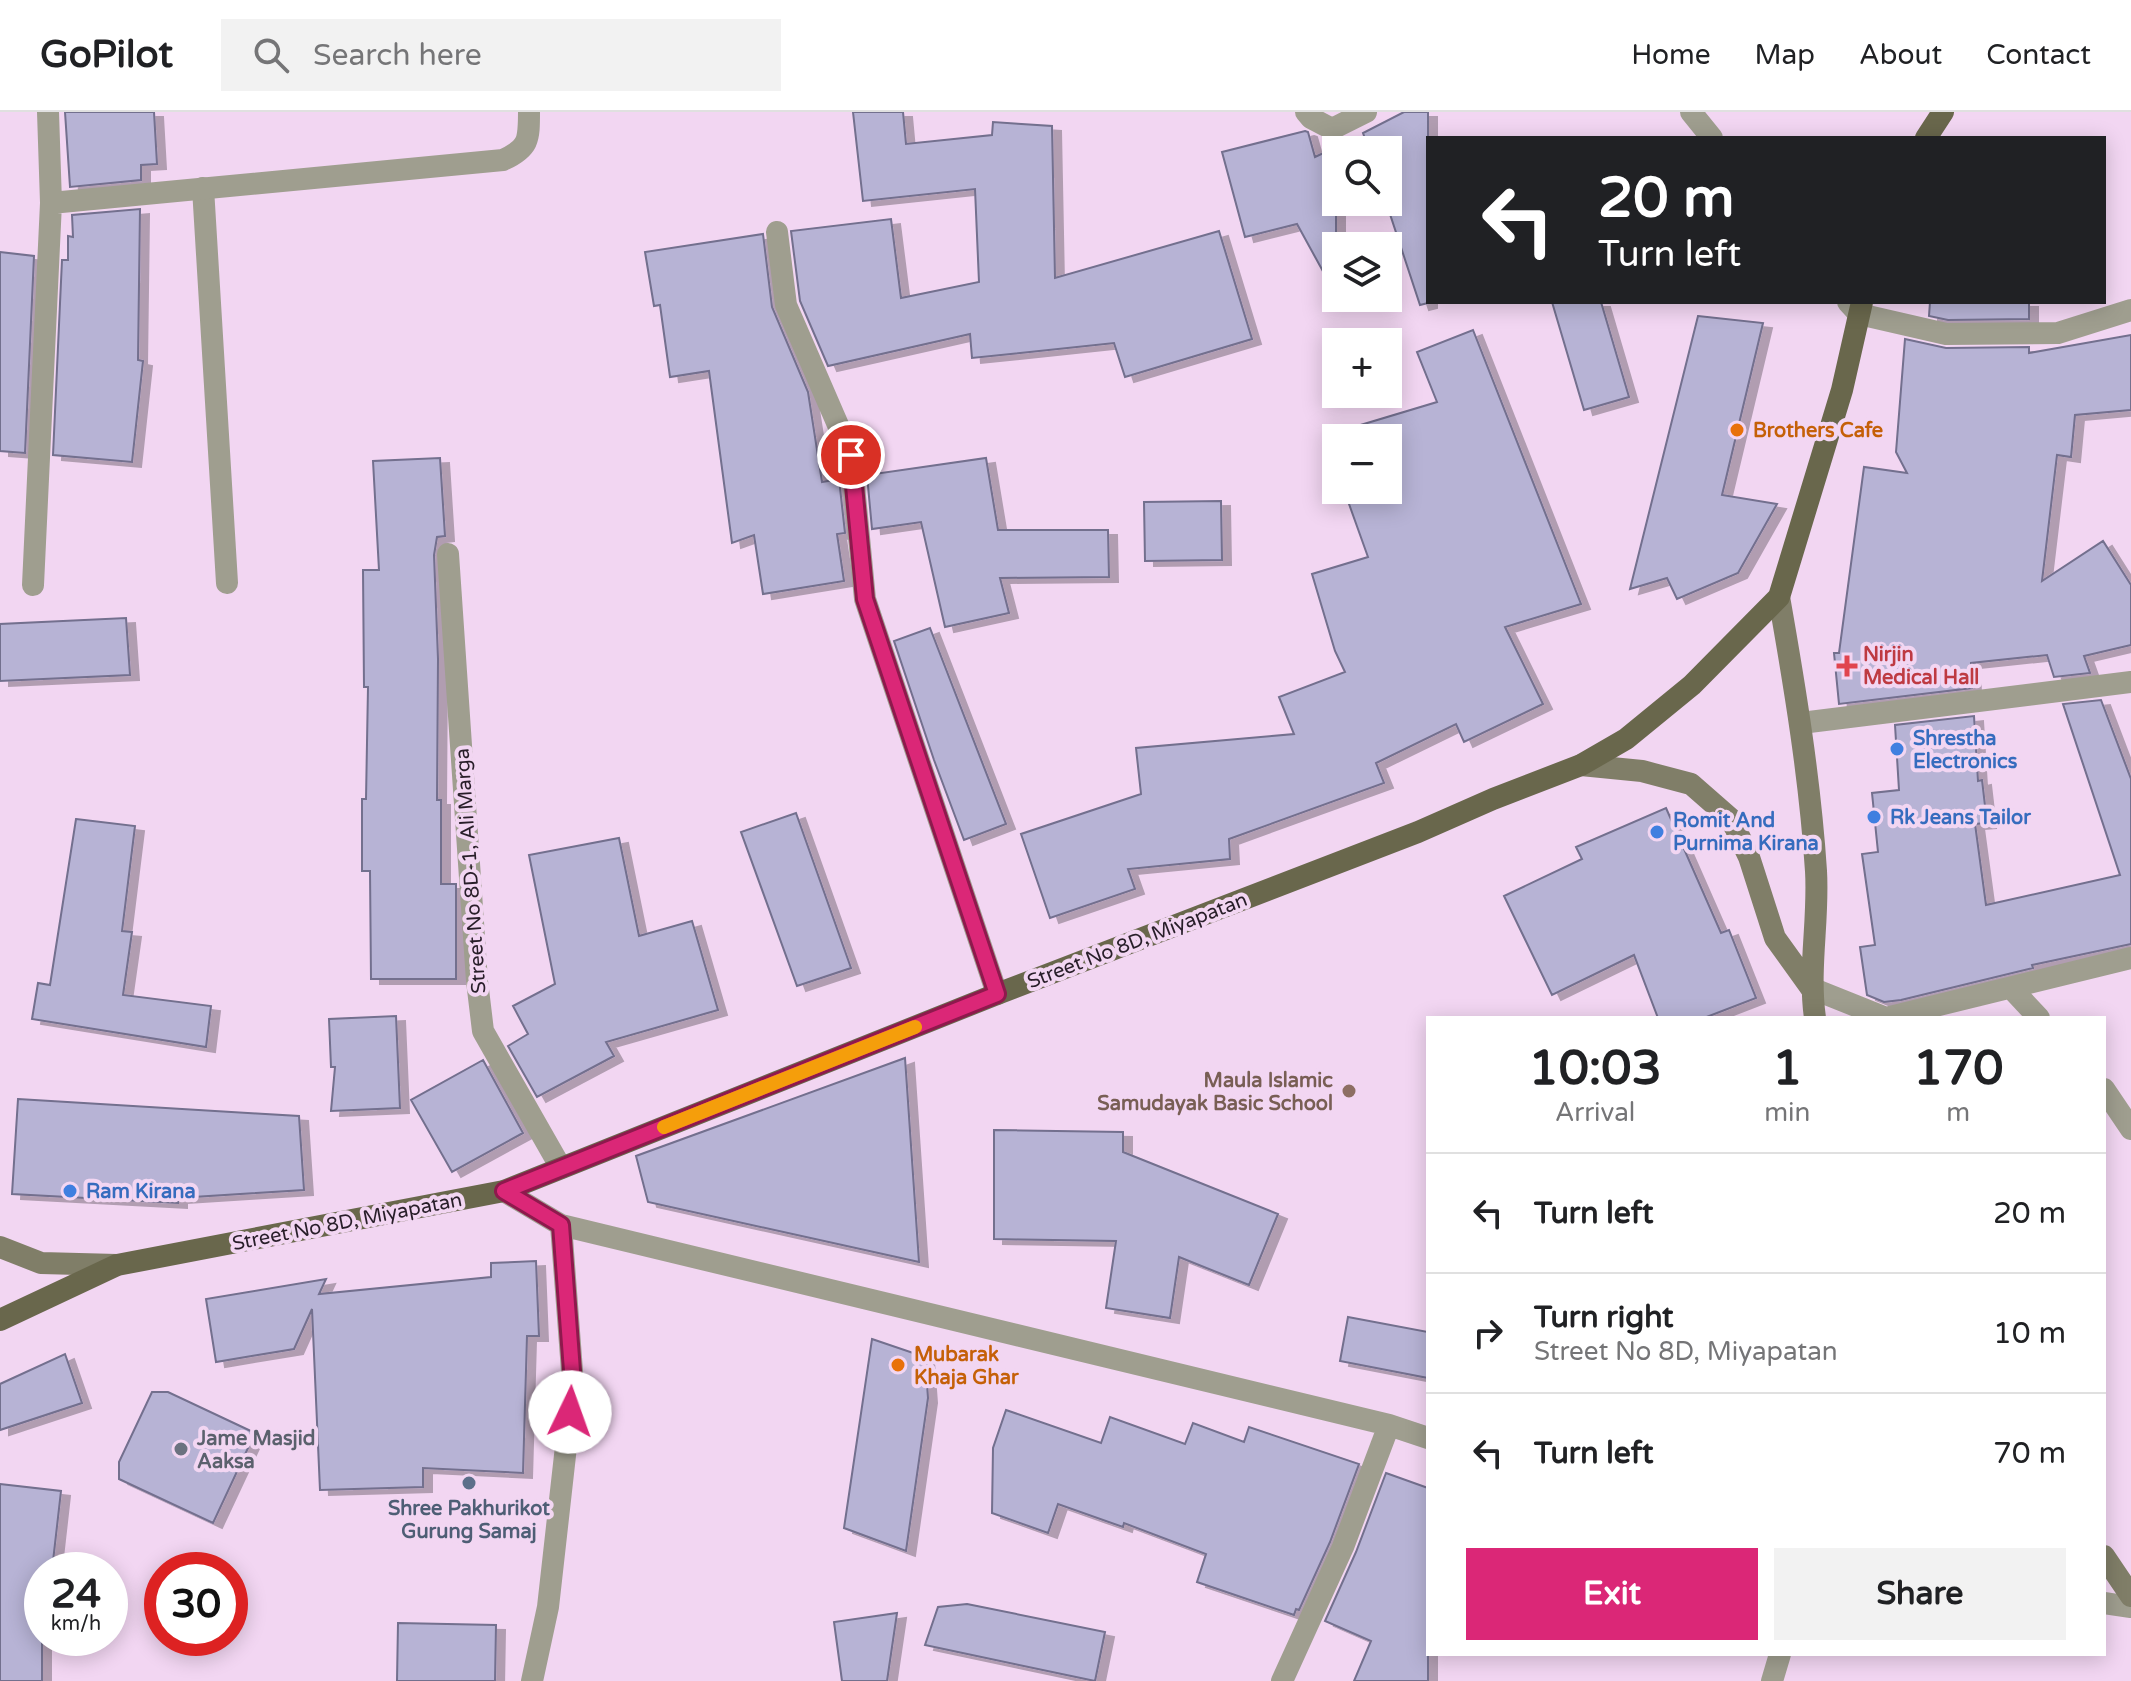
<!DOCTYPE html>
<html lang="en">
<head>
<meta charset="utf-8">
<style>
  body { margin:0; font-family:"Varela Round",sans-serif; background:#f2f2f2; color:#202124; height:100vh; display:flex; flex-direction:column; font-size:30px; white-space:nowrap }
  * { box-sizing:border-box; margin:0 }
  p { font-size:26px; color:#757577 }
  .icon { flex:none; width:44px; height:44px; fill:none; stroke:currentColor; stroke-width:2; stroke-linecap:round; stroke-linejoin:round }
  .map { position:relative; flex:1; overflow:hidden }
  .sheet { position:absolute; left:1426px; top:904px; width:680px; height:640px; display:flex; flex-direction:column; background:#fff; border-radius:0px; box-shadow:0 4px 20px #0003 }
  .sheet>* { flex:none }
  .top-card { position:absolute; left:1426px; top:24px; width:680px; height:168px; border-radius:0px; box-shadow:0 4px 20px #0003; background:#202124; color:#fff; overflow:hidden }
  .buttons { position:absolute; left:1322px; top:24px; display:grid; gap:16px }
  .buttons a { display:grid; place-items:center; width:80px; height:80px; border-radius:0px; background:#fff; box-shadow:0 4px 20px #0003; font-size:40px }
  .speed { position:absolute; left:24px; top:1440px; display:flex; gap:16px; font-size:40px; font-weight:700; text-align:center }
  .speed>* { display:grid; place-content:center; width:104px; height:104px; border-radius:50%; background:#fff; box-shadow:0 4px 20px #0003; line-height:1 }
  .speed small { font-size:20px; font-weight:400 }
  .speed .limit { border:12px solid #d22; background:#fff; color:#111 }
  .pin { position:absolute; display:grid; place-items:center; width:68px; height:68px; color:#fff; margin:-34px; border:4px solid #fff; border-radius:50%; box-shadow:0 2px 8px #0007 }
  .me { position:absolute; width:88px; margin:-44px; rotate:3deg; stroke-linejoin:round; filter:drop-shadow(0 0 6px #0008) }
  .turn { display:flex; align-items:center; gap:28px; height:168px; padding:0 40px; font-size:36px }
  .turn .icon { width:104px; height:104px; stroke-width:2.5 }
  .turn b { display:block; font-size:56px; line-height:68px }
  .eta { display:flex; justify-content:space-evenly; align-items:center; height:136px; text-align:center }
  .eta b { font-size:48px; font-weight:800; line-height:56px }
  .cta { display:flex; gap:16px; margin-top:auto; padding:16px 40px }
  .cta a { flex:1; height:92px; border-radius:0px; background:#db2777; color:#fff; font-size:32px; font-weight:800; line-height:92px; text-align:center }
  .cta a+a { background:#f2f2f2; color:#202124 }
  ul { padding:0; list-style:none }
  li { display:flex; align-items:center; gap:24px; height:120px; padding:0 40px; border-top:2px solid #e0e0e0 }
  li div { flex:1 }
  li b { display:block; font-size:30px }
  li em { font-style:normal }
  header { display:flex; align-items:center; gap:48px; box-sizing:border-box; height:112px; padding:0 40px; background:#fff; border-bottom:2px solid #e0e0e0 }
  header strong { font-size:38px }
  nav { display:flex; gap:44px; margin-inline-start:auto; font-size:28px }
  .search { width:560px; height:72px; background:#f2f2f2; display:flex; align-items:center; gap:20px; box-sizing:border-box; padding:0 28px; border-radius:0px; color:#757577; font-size:30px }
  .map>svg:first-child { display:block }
  .building { fill:#b7b3d5; stroke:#736f8e; stroke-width:2; filter:url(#shadow) }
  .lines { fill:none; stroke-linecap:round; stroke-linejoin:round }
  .service { stroke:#9f9e8f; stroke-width:22 }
  .minor { stroke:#9f9e8f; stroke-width:22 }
  .secondary { stroke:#807e68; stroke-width:22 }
  .primary { stroke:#69674c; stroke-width:22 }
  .route-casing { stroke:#8e194d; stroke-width:20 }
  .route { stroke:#db2777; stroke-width:14 }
  .slow { stroke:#f59e0b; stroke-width:14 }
  .food-dot { fill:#e8710a; stroke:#f2d6f2; stroke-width:3 }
  .health-dot { fill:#e0444e; stroke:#f2d6f2; stroke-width:3 }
  .shop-dot { fill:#3f7fe0; stroke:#f2d6f2; stroke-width:3 }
  .education-dot { fill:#8d6e63; stroke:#f2d6f2; stroke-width:3 }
  .worship-dot { fill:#6b7280; stroke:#f2d6f2; stroke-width:3 }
  .service-dot { fill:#5c6f8a; stroke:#f2d6f2; stroke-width:3 }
  .labels { text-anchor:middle; stroke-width:8; stroke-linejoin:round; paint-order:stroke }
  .food-label { font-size:20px; font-weight:bold; fill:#c56008; stroke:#f2d6f2; text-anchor:start }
  .health-label { font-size:20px; font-weight:bold; fill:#be3a42; stroke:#f2d6f2; text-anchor:start }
  .shop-label { font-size:20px; font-weight:bold; fill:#366cbe; stroke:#f2d6f2; text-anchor:start }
  .street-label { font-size:20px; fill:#281e29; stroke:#f2d6f2 }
  .education-label { font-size:20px; font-weight:bold; fill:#785e54; stroke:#f2d6f2; text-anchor:end }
  .worship-label { font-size:20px; font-weight:bold; fill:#5b616d; stroke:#f2d6f2; text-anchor:start }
  .service-label { font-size:20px; font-weight:bold; fill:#4e5e75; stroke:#f2d6f2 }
</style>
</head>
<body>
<header>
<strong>GoPilot</strong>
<div class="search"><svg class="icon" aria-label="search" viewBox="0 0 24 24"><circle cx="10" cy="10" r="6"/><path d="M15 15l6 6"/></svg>Search here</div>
<nav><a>Home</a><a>Map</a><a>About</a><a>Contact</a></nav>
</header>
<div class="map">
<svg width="2131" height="1569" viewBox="0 0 2131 1569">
  <defs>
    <filter id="shadow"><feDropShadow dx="9" dy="5" stdDeviation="0" flood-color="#0004"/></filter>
  </defs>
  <rect width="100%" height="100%" fill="#f2d6f2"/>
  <path class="building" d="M 65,0 L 154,0 L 157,52 L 141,53 L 141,68 L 70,75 Z
    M 853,0 L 903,0 L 906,32 L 992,23 L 993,10 L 1052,14 L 1055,166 L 1219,119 L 1252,227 L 1125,265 L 1114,231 L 972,246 L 970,222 L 828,254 L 800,189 L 791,119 L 891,107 L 901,186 L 979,170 L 975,77 L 863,89 Z
    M 1404,0 L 1428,0 L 1428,191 L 1420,193 L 1386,90 L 1388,38 L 1369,38 L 1363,21 Z
    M 1305,19 L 1308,20 L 1315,45 L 1336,35 L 1336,183 L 1297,112 L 1245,125 L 1222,40 Z
    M 140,97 L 138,248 L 143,249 L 132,350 L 53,343 L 62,148 L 68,148 L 68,124 L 73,125 L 72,103 Z
    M 763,122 L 772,195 L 808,280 L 822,370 L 839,367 L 845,421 L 837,422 L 844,469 L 763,482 L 754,423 L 732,431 L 709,259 L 670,265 L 660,193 L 654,194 L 645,140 Z
    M 0,140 L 34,144 L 25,341 L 0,339 Z
    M 1552,190 L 1601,190 L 1629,285 L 1584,298 Z
    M 1930,190 L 2029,190 L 2029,207 L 1948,208 L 1929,204 Z
    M 1698,204 L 1763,211 L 1722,383 L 1777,392 L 1738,461 L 1677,487 L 1667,466 L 1630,477 Z
    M 1473,218 L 1581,492 L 1505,515 L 1543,592 L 1464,630 L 1456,612 L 1376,651 L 1384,671 L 1229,727 L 1230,747 L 1128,757 L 1135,777 L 1050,806 L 1021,722 L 1141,682 L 1136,636 L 1294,622 L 1279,585 L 1345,560 L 1335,539 L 1312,462 L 1368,445 L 1344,378 L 1388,378 L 1388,326 L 1336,326 L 1336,356 L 1324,324 L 1437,290 L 1417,240 Z
    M 2131,223 L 2131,298 L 2075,303 L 2071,345 L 2057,343 L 2042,469 L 2103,429 L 2131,473 L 2131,533 L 2084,544 L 2090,561 L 2054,565 L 2047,543 L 1971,551 L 1972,576 L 1839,592 L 1834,541 L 1839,541 L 1864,355 L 1907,361 L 1896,340 L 1905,227 L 1946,236 L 2029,235 L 2029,241 Z
    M 440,346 L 445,424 L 437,425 L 434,443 L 438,547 L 437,688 L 441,688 L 441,772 L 456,772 L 456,867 L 371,867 L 370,759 L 362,759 L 362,687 L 366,687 L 368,575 L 364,575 L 363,458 L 379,458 L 373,349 Z
    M 986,346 L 998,418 L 1108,418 L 1109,465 L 1000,466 L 1009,501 L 945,515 L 921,410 L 872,417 L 867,363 Z
    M 1221,389 L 1222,448 L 1145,449 L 1144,390 Z
    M 126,506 L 130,563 L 0,569 L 0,512 Z
    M 930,516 L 1006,712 L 964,728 L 934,648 L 894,529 Z
    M 2101,588 L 2131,667 L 2131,832 L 2032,853 L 2033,856 L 1901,888 L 1884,890 L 1867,883 L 1860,835 L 1875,833 L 1862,742 L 1878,740 L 1872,681 L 1899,678 L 1895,613 L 1974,604 L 1978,669 L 1982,668 L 1987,711 L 1975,712 L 1986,793 L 2120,763 L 2063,592 Z
    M 1666,696 L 1721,821 L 1729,818 L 1756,886 L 1704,906 L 1658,906 L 1634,843 L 1552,883 L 1504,784 L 1582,747 L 1576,735 Z
    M 796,701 L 851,856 L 797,874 L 741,720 Z
    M 76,707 L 135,714 L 122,819 L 132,820 L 123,883 L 211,894 L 206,935 L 32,907 L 38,871 L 50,873 Z
    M 619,726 L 639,824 L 692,809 L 718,898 L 606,930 L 614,944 L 537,985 L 508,934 L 528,922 L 513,894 L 555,872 L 529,743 Z
    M 396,904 L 400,996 L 331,999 L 335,955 L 331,955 L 329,907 Z
    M 905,946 L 919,1150 L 648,1090 L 636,1044 Z
    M 483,948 L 523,1021 L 452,1060 L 411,988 Z
    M 18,987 L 299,1004 L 304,1078 L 178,1086 L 178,1091 L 12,1082 Z
    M 994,1018 L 1123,1020 L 1123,1040 L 1278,1102 L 1249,1173 L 1179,1145 L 1170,1206 L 1106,1196 L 1116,1129 L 994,1127 Z
    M 536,1149 L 539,1224 L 527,1224 L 523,1361 L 423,1356 L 423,1375 L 320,1378 L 312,1197 L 294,1237 L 216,1250 L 206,1187 L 326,1167 L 319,1182 L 491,1165 L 491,1151 Z
    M 1348,1205 L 1428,1220 L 1428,1266 L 1340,1249 Z
    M 872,1227 L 925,1245 L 928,1286 L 906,1439 L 844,1416 Z
    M 65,1242 L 82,1291 L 0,1318 L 0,1272 Z
    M 152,1280 L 168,1280 L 255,1321 L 213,1411 L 119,1367 L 119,1350 Z
    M 1006,1298 L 1101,1331 L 1110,1305 L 1185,1332 L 1193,1311 L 1244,1330 L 1249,1315 L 1359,1352 L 1330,1430 L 1299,1498 L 1296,1497 L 1294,1503 L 1197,1470 L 1206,1442 L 1124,1411 L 1123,1415 L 1058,1392 L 1048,1421 L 992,1401 L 993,1336 Z
    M 1386,1361 L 1428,1376 L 1428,1569 L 1354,1569 L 1371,1529 L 1325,1509 L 1356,1440 Z
    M 0,1372 L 61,1379 L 52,1458 L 42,1458 L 42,1569 L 0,1569 Z
    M 967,1492 L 1105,1520 L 1095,1569 L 925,1533 L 938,1495 Z
    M 897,1501 L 887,1569 L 842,1569 L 834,1510 Z
    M 398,1511 L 496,1513 L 495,1569 L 397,1569 Z"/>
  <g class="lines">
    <path class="service" d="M 203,76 L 227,471"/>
    <path class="minor" d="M 1306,0 L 1311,6 L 1332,17 L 1366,0
      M 1691,0 L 1712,26
      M 51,91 L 503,48 C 529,36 529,28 529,0
      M 777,120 L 786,193 L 851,343 L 865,487 L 997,882
      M 1848,190 L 1859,202 L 1946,222 L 2058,221 L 2131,198
      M 448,442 L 477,869 L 483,919 L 561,1056
      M 33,473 L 51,91 L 48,0
      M 1801,611 L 2131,570
      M 1811,876 L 1886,906 L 2131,846
      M 2011,876 L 2039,906
      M 2104,977 L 2131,1017
      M 504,1079 L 561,1113 L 1389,1313 L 1428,1326
      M 2104,1491 L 2131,1495
      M 532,1569 L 548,1495 L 573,1272 L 561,1113
      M 1282,1569 L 1343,1435 L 1389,1313
      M 1772,1569 L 1780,1542"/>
    <path class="secondary" d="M 1779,485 C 1795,576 1810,667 1816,759 C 1819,808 1808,857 1815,906
      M 1581,653 L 1642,659 L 1691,672 L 1731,707 L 1749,745 L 1775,826 L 1811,876
      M 0,1135 L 41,1151 L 117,1153
      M 2104,1444 L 2131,1484"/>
    <path class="primary" d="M 1926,26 L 1943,0
      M 0,1208 L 117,1153 L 504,1079 L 997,882 L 1418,720 L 1493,687 L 1581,653 L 1626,627 L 1692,573 L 1779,485 L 1842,278 L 1862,190"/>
  </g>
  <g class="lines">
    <g class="route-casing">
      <path id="route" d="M 570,1300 L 573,1272 L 561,1113 L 504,1079 L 997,882 L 865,487 L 851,343"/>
    </g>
    <use href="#route" class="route"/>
    <path class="slow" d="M 664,1015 L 915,915"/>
  </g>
  <g class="food-dot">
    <circle cx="1737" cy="318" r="8"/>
    <circle cx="898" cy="1253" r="8"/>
  </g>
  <path class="health-dot" d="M1843 542h8v8h8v8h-8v8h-8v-8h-8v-8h8z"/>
  <g class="shop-dot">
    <circle cx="1897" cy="637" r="8"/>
    <circle cx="1874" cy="705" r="8"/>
    <circle cx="1657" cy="720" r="8"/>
    <circle cx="70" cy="1079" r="8"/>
  </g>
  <circle class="education-dot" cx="1349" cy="979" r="8"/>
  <circle class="worship-dot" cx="181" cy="1337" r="8"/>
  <circle class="service-dot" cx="469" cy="1371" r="8"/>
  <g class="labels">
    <g class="food-label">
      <text x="1753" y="325">Brothers Cafe</text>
      <text x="914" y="1249">Mubarak<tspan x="914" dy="23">Khaja Ghar</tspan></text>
    </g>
    <g class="health-label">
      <text x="1863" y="549">Nirjin<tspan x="1863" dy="23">Medical Hall</tspan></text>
    </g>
    <g class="shop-label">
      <text x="1913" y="633">Shrestha<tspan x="1913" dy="23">Electronics</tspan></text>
      <text x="1890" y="712">Rk Jeans Tailor</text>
      <text x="1673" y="715">Romit And<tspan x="1673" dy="23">Purnima Kirana</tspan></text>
      <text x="86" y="1086">Ram Kirana</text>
    </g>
    <g class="street-label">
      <text transform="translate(470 759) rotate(-94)" y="7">Street No 8D-1, Ali Marga</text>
      <text transform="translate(1137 828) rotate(-21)" y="7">Street No 8D, Miyapatan</text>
      <text transform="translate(347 1109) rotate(-11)" y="7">Street No 8D, Miyapatan</text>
    </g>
    <g class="education-label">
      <text x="1333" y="975">Maula Islamic<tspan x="1333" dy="23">Samudayak Basic School</tspan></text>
    </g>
    <g class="worship-label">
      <text x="197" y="1333">Jame Masjid<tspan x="197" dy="23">Aaksa</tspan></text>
    </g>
    <g class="service-label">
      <text x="469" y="1403">Shree Pakhurikot<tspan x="469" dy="23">Gurung Samaj</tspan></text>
    </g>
  </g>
</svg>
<div class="buttons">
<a><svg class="icon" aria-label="search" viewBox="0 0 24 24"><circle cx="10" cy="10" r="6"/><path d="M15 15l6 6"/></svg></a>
<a><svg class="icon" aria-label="layers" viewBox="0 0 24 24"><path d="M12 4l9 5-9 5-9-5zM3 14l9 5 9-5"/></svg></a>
<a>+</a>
<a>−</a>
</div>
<div class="speed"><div>24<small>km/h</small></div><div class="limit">30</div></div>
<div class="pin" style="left:851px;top:343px;background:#d93025"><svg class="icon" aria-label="arrive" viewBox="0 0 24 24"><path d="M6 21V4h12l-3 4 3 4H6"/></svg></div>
<svg class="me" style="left:570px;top:1300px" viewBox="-20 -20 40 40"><circle r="19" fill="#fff"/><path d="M0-13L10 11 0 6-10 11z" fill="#db2777"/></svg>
<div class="top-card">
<div class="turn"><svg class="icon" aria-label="left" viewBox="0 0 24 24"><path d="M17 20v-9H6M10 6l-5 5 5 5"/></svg><div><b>20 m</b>Turn left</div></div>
</div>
<section class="sheet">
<div class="eta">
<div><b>10:03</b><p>Arrival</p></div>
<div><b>1</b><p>min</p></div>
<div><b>170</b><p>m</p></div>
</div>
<ul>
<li><svg class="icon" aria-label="left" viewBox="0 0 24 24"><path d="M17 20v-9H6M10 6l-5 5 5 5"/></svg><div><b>Turn left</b></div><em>20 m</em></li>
<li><svg class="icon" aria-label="right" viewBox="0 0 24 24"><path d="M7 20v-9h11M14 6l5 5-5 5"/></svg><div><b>Turn right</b><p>Street No 8D, Miyapatan</p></div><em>10 m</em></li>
<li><svg class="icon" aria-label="left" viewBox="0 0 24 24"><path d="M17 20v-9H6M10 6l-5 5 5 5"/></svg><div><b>Turn left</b></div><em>70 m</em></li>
</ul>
<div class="cta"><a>Exit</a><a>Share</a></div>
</section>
</div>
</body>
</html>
